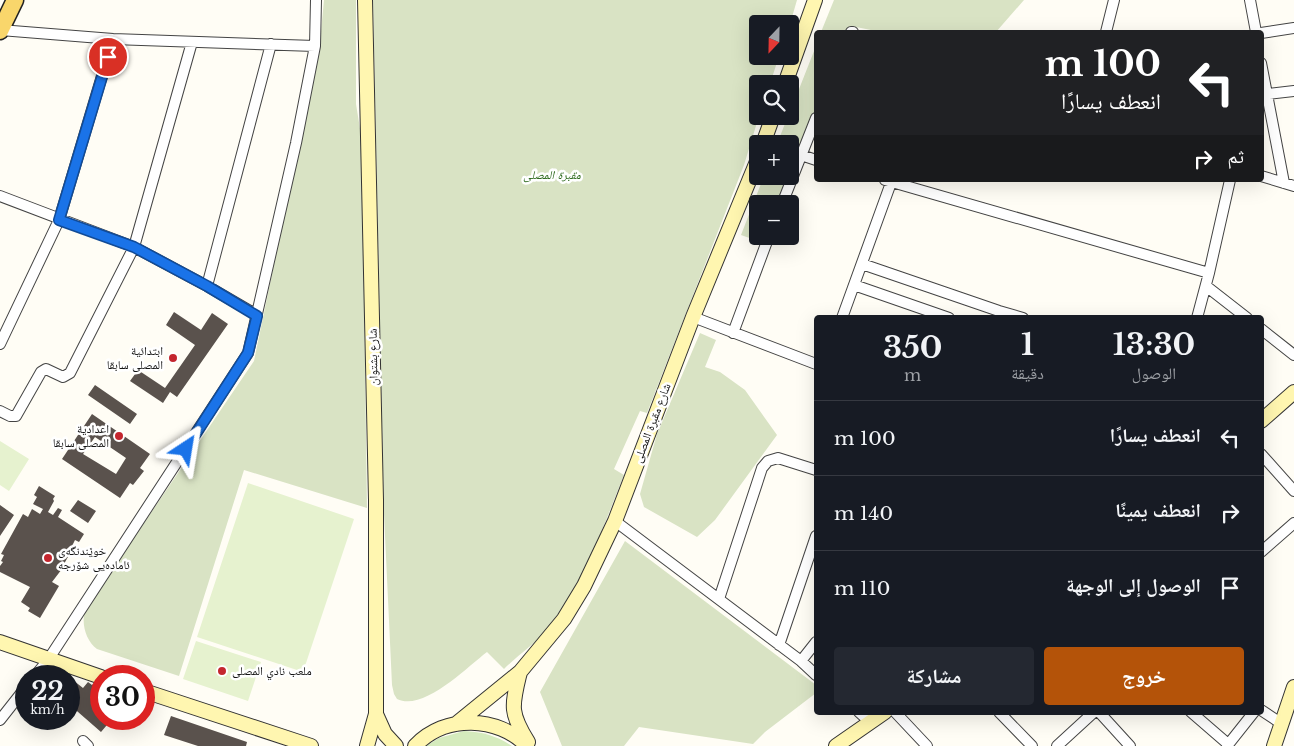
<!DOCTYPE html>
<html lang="ar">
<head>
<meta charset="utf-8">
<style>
  body { margin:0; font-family:"Libre Baskerville","Noto Naskh Arabic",serif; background:#242831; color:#f1f3f6; direction:rtl; height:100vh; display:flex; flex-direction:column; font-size:19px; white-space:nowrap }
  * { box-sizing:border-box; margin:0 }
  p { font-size:16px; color:#9ea1a6 }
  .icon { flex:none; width:28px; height:28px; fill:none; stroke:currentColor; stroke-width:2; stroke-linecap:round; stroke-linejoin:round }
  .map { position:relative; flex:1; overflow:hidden; direction:ltr }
  .drawer { position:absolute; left:814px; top:315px; width:450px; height:400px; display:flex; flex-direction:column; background:#171b24; border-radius:5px; box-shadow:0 5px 20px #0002; direction:rtl }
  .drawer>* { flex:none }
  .top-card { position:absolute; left:814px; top:30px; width:450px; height:152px; border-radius:5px; box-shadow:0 5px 20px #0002; direction:rtl; background:#202124; color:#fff; overflow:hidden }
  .needle { width:32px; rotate:202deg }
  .controls { position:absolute; left:749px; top:15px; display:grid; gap:10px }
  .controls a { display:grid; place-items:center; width:50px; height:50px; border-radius:5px; background:#171b24; box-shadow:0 5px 20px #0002; font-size:25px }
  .speed { position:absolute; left:15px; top:665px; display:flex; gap:10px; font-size:25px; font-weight:700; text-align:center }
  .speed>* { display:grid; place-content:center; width:65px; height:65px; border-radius:50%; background:#171b24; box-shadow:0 5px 20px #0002; line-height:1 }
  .speed small { font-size:12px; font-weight:400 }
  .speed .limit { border:8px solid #d22; background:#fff; color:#111 }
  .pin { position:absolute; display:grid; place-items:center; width:42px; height:42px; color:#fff; margin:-21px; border:2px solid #fff; border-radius:50%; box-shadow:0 1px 5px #0007 }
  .me { position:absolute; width:55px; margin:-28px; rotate:33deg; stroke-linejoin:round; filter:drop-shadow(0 0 4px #0008) }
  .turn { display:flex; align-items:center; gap:18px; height:105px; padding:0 20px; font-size:22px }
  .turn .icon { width:65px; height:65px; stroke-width:2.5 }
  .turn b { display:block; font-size:35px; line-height:42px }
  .then { display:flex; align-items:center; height:48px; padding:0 20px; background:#0003; gap:10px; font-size:19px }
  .eta { display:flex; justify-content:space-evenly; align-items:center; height:85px; text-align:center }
  .eta b { font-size:30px; font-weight:700; line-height:35px }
  .button { display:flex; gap:10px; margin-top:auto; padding:10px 20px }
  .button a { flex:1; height:58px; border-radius:5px; background:#b45309; color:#fff; font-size:20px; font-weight:700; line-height:58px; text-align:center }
  .button a+a { background:#242831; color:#f1f3f6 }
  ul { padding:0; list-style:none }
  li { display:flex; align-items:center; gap:15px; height:75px; padding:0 20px; border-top:1px solid #363941 }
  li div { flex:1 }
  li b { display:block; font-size:19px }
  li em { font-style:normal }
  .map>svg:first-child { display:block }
  .green { fill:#d5ebbd }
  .cemetery { fill:#d9e3c4 }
  .pitch { fill:#e6f2cf }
  .building { fill:#5a524d; fill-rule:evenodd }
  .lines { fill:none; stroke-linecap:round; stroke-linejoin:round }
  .street-casing { stroke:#444; stroke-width:12 }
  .secondary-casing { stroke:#333; stroke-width:16 }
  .primary-casing { stroke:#222; stroke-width:19 }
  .street { stroke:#fff; stroke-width:10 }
  .secondary { stroke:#fff6b0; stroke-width:14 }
  .primary { stroke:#f9d66b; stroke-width:16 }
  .route-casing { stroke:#114b97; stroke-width:12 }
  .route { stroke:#1a73e8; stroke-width:9 }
  .poi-dot { fill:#c4262e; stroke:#fff; stroke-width:2 }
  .labels { text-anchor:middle; stroke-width:5; stroke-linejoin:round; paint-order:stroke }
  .park-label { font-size:12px; font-style:italic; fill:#2f6b1f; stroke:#fff }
  .poi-label { font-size:12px; fill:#111; stroke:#fff; text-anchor:end }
  .street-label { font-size:12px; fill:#111; stroke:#fff }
</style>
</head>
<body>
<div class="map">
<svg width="1294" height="746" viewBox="0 0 1294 746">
  <rect width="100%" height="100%" fill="#fffdf5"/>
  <path class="green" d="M 464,731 C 483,732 497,736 512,746 L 426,746 L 439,738 Z"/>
  <path class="cemetery" d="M 324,0 L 356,0 L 356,104 L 362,141 L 367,508 L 244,470 L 179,676 L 97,649 C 86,641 81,624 85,610 L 254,361 L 320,42 Z
    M 373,0 L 797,0 L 790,24 L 758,24 L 758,56 L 779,56 L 770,84 L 758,84 L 758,116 L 759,116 L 744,165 L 647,413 L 640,411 L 614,469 L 624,475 C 605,522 582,588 550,627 C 537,642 518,655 504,669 L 487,652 C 466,668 423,712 397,699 L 394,694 L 392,685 L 384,514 Z
    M 834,0 L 1024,0 L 996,32 L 881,32 L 851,26 L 848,32 L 821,32 Z
    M 816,46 L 816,108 L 790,171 L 790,144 L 777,144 L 788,116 L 790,116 L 790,112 Z
    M 764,176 L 788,176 L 776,204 L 758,204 L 758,236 L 763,236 L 761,242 L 741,235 Z
    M 700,333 L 716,340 L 705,367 L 720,372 L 745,390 L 777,435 L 715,520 L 697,537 L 644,507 L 640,494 L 657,434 Z
    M 625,541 L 816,685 L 816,693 L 765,732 L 753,744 L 639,727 L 624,746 L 562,746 L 540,692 Z"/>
  <path class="pitch" d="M 0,441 L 29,459 L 9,491 L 0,485 Z
    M 248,483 L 354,519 L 303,672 L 197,637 Z
    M 196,641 L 261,662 L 248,701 L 183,679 Z"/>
  <path class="building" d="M 174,312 L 201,330 L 212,313 L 228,324 L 177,397 L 170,392 L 163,403 L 130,381 L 138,370 L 165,388 L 195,345 L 166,325 Z
    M 95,385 L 137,414 L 130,424 L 88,395 Z
    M 92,414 L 150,454 L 140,468 L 144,471 L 133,485 L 130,483 L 120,498 L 62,459 ZM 95,437 L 126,458 L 116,474 L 83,454 Z
    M 39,486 L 55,496 L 53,499 L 54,501 L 48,512 L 53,515 L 58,508 L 62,510 L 58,517 L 84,534 L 79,542 L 75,540 L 68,554 L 69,555 L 64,564 L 65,565 L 52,582 L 59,586 L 40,618 L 28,611 L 30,608 L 21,602 L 30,587 L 0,572 L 0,566 L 3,562 L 1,561 L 4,555 L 1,554 L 23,514 L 28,517 L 32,509 L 40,514 L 43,509 L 33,504 L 37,497 L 34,495 Z
    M 78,500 L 96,511 L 88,523 L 70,511 Z
    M 0,505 L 14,515 L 0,536 Z
    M 57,668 L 67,676 L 51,676 Z
    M 69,677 L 83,688 L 88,682 L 92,685 L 96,681 L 101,686 L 101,719 L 112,719 L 101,732 L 70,705 L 72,702 L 69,700 Z
    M 171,716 L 247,742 L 246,746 L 198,746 L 164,735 Z
    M 43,719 L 62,719 L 54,729 L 42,720 Z"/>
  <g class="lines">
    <g class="street-casing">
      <path id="street" d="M 1250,0 L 1256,32
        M 0,30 L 113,39 L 315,46
        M 851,32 L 853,32
        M 1106,32 L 1114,0
        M 1261,33 L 1294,28
        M 1261,63 L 1284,183
        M 1267,94 L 1294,91
        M 801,155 L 816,160
        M 1261,176 L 1294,186
        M 885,180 L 1209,273
        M 0,196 L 134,247 L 207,286 L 257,315
        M 782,204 L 816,118
        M 862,264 L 999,311 L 1023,318
        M 854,285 L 949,318
        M 207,286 L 271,44
        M 1206,286 L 1247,318
        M 693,317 L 816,364
        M 842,318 L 892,180
        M 1197,318 L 1209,273 L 1230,180
        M 1261,329 L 1294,355
        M 733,333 L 769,236
        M 0,344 L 59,220 L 113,39
        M 0,411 L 10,416 L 16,416 L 41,372 L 46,369 L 63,377 L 70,373 L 134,247 L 192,42
        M 1261,454 L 1294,491
        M 615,521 L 801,661 L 816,675
        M 1261,552 L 1294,523
        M 719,599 L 762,468 L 768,461 L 778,458 L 816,470
        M 779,645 L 816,536
        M 801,661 L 816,642
        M 35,676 L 48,660 L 248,353 L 296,143 L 315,46 L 316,0
        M 1261,710 L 1282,724
        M 859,712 L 870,722
        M 895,712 L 927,746
        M 999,712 L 1032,746
        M 1099,712 L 1130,746
        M 1191,712 L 1228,744
        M 0,720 L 26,687
        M 83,741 L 88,746
        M 1057,746 L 1094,712
        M 1227,746 L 1254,712"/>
    </g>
    <g class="secondary-casing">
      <path id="secondary" d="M 365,0 L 376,500 L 376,714 L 367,746
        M 785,84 L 815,0
        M 763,144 L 773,116
        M 1261,421 L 1294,392
        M 0,642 L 101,677
        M 520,672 C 512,705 509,712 528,742
        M 144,691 L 311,746
        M 376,714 L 385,734 L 396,746
        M 456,724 L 520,672 L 564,619 L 584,586 L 615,521 L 693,317 L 758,159
        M 415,746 C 445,714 498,716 527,746
        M 836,746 L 885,712
        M 1274,746 L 1294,687"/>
    </g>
    <g class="primary-casing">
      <path id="primary" d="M 0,31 L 15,0"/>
    </g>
    <use href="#street" class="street"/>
    <use href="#secondary" class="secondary"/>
    <use href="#primary" class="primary"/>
  </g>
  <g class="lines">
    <g class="route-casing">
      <path id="route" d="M 108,57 L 59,220 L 134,247 L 207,286 L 257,316 L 248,353 L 186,449"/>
    </g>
    <use href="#route" class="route"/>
  </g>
  <g class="poi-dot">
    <circle cx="173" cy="358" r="5"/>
    <circle cx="119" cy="436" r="5"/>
    <circle cx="48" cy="558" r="5"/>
    <circle cx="222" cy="671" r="5"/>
  </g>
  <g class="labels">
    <g class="park-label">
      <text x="552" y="179">مقبرة المصلى</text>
    </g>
    <g class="poi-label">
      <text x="163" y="355">ابتدائية<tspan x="163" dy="14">المصلى سابقا</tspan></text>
      <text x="109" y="433">اعدادية<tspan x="109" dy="14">المصلى سابقا</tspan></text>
      <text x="58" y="555" text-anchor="start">خوێندنگەی<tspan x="58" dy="14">ئامادەیی شۆرجە</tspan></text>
      <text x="232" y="675" text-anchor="start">ملعب نادي المصلى</text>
    </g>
    <g class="street-label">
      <text transform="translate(373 357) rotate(-91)" y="4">شارع بشتوان</text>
      <text transform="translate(652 423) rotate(-69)" y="4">شارع مقبرة المصلى</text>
    </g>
  </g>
</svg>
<div class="controls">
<a><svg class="needle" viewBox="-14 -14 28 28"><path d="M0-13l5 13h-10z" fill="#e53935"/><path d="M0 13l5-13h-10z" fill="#9ea1a6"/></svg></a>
<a><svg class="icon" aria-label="search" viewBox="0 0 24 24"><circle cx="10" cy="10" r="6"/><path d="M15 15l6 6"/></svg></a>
<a>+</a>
<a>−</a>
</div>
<div class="speed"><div>22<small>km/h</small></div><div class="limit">30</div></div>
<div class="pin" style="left:108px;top:57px;background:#d93025"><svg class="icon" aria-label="arrive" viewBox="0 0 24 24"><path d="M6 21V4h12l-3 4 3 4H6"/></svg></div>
<svg class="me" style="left:186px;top:449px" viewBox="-20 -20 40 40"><path d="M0-17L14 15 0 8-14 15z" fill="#1a73e8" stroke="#fff" stroke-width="4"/></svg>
<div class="top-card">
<div class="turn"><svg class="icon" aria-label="left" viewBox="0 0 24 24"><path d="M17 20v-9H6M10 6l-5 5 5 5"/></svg><div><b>100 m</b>انعطف يسارًا</div></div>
<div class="then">ثم<svg class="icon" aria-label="right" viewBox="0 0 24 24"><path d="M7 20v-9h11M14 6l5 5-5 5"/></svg></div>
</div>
<section class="drawer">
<div class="eta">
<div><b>13:30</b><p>الوصول</p></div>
<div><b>1</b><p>دقيقة</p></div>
<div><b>350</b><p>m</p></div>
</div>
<ul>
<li><svg class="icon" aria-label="left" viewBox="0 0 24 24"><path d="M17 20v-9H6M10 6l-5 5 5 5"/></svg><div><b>انعطف يسارًا</b></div><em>100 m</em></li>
<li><svg class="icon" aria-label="right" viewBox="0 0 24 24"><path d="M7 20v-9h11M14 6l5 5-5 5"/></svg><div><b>انعطف يمينًا</b></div><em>140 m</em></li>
<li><svg class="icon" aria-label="arrive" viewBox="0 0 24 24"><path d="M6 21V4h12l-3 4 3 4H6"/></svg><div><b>الوصول إلى الوجهة</b></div><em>110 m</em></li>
</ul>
<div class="button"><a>خروج</a><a>مشاركة</a></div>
</section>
</div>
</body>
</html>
